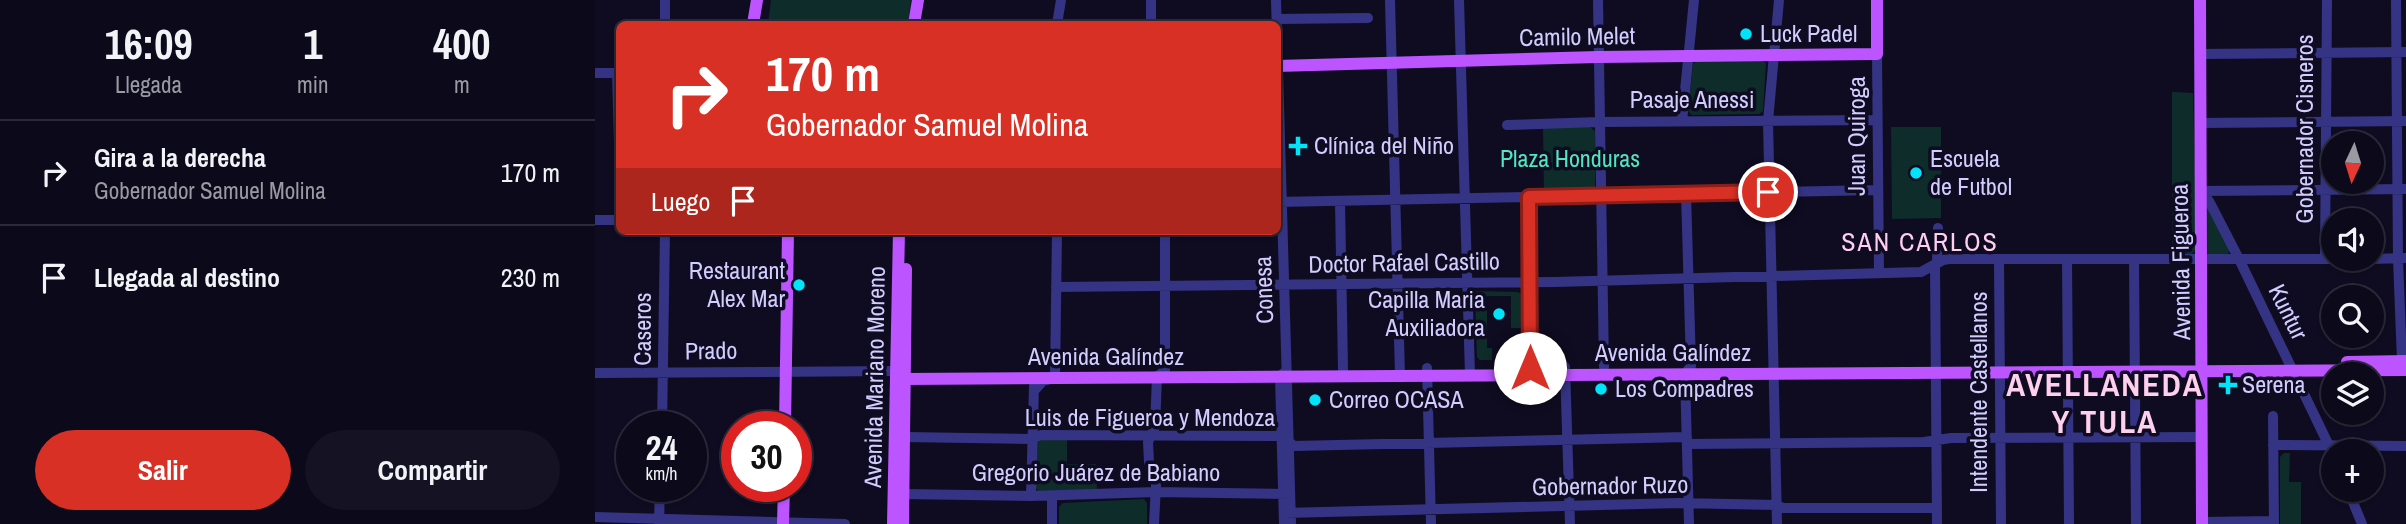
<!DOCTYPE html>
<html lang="es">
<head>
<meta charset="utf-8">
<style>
  body { margin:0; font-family:"Archivo Narrow",sans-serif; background:#141223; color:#f1f3f6; height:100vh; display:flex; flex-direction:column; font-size:26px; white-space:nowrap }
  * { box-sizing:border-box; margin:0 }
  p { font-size:23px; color:#9a9aa2 }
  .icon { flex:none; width:38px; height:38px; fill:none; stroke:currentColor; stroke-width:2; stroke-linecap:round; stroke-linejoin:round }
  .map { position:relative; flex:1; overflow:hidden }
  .panel { display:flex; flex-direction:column; background:#0b091a; width:595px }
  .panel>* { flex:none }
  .top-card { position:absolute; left:21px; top:21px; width:665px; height:214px; border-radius:10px; box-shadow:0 2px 5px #0004,0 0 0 2px #2b2a39; background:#d93025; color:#fff; overflow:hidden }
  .needle { width:46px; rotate:184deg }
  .tools { position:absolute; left:1726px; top:131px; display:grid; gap:14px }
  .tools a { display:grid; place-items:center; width:63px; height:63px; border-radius:50%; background:#0b091a; box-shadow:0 2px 5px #0004,0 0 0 2px #2b2a39; font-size:35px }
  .speed { position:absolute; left:21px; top:411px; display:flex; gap:14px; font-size:35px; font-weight:700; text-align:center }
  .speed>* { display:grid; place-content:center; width:91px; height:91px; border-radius:50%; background:#0b091a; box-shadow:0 2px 5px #0004,0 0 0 2px #2b2a39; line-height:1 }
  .speed small { font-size:18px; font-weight:400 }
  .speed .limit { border:10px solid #d22; background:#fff; color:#111 }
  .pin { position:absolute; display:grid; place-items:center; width:60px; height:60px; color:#fff; margin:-30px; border:4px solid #fff; border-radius:50%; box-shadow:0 2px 7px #0007 }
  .me { position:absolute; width:77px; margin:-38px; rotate:0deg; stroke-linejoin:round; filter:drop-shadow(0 0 5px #0008) }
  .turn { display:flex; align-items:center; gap:24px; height:147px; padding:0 35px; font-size:32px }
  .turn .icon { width:91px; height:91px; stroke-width:2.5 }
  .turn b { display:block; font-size:49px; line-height:60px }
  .then { display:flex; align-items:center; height:66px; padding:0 35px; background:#0003; gap:14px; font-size:26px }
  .eta { display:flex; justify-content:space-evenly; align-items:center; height:119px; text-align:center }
  .eta b { font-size:42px; font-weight:700; line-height:49px }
  .button { display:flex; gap:14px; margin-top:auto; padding:14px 35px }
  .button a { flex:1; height:80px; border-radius:42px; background:#d93025; color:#fff; font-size:28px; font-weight:700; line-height:80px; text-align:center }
  .button a+a { background:#141223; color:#f1f3f6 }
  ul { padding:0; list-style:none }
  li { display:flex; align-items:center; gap:21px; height:105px; padding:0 35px; border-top:2px solid #2b2a39 }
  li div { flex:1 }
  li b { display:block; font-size:26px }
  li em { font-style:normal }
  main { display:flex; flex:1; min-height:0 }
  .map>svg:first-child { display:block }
  .green { fill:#0e2c2a }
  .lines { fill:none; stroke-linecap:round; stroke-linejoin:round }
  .minor { stroke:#353484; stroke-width:10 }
  .major { stroke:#bc54ff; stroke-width:12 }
  .route-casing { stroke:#8d1f18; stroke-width:18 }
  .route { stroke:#d93025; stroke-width:12 }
  .poi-dot { fill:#00e3f8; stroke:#0f0c22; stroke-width:2.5 }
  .labels { text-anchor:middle; stroke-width:7; stroke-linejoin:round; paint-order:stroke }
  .poi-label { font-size:24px; fill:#d1cdff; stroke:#0f0c22; text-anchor:start }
  .street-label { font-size:24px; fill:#d1cdff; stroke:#0f0c22 }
  .park-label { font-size:24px; fill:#51e6be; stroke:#0f0c22 }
  .neighbourhood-label { font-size:26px; letter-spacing:2px; fill:#ffcfee; stroke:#0f0c22 }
  .district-label { font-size:32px; font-weight:bold; letter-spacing:2px; fill:#ffcfee; stroke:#0f0c22 }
</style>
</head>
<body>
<main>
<section class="panel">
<div class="eta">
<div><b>16:09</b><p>Llegada</p></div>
<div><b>1</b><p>min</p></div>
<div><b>400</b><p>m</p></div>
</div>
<ul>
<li><svg class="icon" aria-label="right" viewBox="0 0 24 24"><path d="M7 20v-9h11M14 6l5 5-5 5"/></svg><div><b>Gira a la derecha</b><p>Gobernador Samuel Molina</p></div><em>170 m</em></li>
<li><svg class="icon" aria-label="arrive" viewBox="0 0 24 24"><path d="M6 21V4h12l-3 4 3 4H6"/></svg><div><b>Llegada al destino</b></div><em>230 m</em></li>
</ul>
<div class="button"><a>Salir</a><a>Compartir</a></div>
</section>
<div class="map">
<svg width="1811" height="524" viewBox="0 0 1811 524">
  <rect width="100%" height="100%" fill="#0f0c22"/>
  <path class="green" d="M 176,0 L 316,0 L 313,24 L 173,24 Z
    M 1101,61 L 1168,61 L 1171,63 L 1168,111 L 1164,114 L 1097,115 L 1093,111 L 1098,64 Z
    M 1577,92 L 1598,93 L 1602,248 L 1597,254 L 1577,254 Z
    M 994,126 L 1001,132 L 1000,191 L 997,193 L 949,194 L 948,127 Z
    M 1296,127 L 1346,127 L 1346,218 L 1297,219 Z
    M 1611,204 L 1635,251 L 1632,255 L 1612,254 L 1611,252 Z
    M 882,291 L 923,292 L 926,294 L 927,328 L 916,328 L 916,296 L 892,296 L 888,298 L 888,303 L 892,303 L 892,348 L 897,348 L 897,360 L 885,360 L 882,357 L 880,294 Z
    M 451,437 L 472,438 L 472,464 L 501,464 L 502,491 L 444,492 L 440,487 L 440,444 Z
    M 1689,453 L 1695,453 L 1694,482 L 1706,482 L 1706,524 L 1685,524 L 1685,457 Z
    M 549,499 L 552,503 L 552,524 L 464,524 L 464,507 L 468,503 Z"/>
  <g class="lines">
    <path class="minor" d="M 556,0 L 556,24
      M 681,0 L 696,524
      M 795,0 L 805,376
      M 864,0 L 875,375
      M 1003,0 L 1009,367
      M 1801,0 L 1803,259 L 1807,361 L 1810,366
      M 682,19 L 773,18
      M 70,24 L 70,0
      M 462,24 L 466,0
      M 1282,54 L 1284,272
      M 1605,54 L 1811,52
      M 0,73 L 24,73
      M 22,73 L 24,142
      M 1087,121 L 1099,0
      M 1605,123 L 1811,121
      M 912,125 L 1004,122 L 1282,120
      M 1606,191 L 1614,201 L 1644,259 L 1738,454
      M 1606,191 L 1811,189
      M 1091,193 L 1096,366 L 1090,374 L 1094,524
      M 934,197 L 935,368
      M 745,201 L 748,369
      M 682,202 L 1282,190
      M 0,220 L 24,220
      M 1730,259 L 1732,0
      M 1776,259 L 1811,258
      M 1404,260 L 1406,524
      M 1472,260 L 1474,524
      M 1539,260 L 1541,524
      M 1342,262 L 1343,228
      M 1340,265 L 1342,524
      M 461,287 L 960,282 L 1326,272 L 1348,260 L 1354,259 L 1738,259
      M 970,367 L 975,524
      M 832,368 L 836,524
      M 0,373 L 301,371
      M 439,391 L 448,381 L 460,378 L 462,231
      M 1678,416 L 1679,524
      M 67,427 L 70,231
      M 309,437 L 437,439 L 446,435 L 687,436 L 699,446 L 1092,437
      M 1092,444 L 1329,442 L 1356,438 L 1607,437
      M 1678,445 L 1811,446
      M 1753,490 L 1767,524
      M 308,494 L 436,496 L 561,492 L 695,494
      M 436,496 L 439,386
      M 689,513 L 1084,503 L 1182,505 L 1188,508 L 1342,508
      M 0,517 L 250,524
      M 1607,522 L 1679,521
      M 64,524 L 65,486
      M 457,524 L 457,496
      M 559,524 L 561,485 L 554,462 L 553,442 L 560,427 L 562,377 L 570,370 L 570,231
      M 689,524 L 685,376 L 690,372
      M 1182,524 L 1173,121 L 1184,0"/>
    <path class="major" d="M 1605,0 L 1607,524
      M 158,24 L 162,0
      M 319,24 L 323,0
      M 682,66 L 1003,57 L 1282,54 L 1282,0
      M 1752,362 L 1811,361
      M 301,371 L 310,379 L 1811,370
      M 190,427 L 193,231
      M 188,524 L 189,486
      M 298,524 L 304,231
      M 308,524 L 311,269"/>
  </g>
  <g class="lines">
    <g class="route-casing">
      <path id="route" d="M 935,368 L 934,197 L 1173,192"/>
    </g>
    <use href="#route" class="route"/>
  </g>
  <g class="poi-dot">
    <circle cx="1151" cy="34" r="7"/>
    <path d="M699.5 135.5h7v7h7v7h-7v7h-7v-7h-7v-7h7z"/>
    <circle cx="1321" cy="173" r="7"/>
    <circle cx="204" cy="285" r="7"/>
    <circle cx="904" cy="314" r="7"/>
    <path d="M1629.5 374.5h7v7h7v7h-7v7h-7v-7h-7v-7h7z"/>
    <circle cx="1006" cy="389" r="7"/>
    <circle cx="720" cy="400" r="7"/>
  </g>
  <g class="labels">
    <g class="poi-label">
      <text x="1165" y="42">Luck Padel</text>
      <text x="719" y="154">Clínica del Niño</text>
      <text x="1335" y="167">Escuela<tspan x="1335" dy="28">de Futbol</tspan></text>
      <text x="190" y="279" text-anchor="end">Restaurant<tspan x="190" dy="28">Alex Mar</tspan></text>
      <text x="890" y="308" text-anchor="end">Capilla Maria<tspan x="890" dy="28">Auxiliadora</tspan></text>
      <text x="1647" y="393">Serena</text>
      <text x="1020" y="397">Los Compadres</text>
      <text x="734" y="408">Correo OCASA</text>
    </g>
    <g class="street-label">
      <text transform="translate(982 37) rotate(-1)" y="8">Camilo Melet</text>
      <text x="1097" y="108">Pasaje Anessi</text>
      <text transform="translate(1710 129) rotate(-90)" y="8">Gobernador Cisneros</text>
      <text transform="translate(1262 136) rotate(-90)" y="8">Juan Quiroga</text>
      <text transform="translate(1586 262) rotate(-91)" y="8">Avenida Figueroa</text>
      <text transform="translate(809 263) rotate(-1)" y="8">Doctor Rafael Castillo</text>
      <text transform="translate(669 290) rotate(-92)" y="8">Conesa</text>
      <text transform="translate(1693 312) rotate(64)" y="8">Kuntur</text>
      <text transform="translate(48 329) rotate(-90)" y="8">Caseros</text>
      <text transform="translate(116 351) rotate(-1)" y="8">Prado</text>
      <text x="1078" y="361">Avenida Galíndez</text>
      <text x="511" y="365">Avenida Galíndez</text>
      <text transform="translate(280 377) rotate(-89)" y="8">Avenida Mariano Moreno</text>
      <text transform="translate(1384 392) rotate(-90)" y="8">Intendente Castellanos</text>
      <text x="555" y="426">Luis de Figueroa y Mendoza</text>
      <text x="501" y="481">Gregorio Juárez de Babiano</text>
      <text transform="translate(1015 486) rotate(-1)" y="8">Gobernador Ruzo</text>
    </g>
    <g class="park-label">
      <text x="975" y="167">Plaza Honduras</text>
    </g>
    <g class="neighbourhood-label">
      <text x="1325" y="251">SAN CARLOS</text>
    </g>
    <g class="district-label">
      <text x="1510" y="396">AVELLANEDA<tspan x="1510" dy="37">Y TULA</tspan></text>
    </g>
  </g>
</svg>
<div class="tools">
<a><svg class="needle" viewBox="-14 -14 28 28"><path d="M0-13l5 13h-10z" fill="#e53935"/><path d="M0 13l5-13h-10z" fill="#9a9aa2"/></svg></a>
<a><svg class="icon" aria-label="sound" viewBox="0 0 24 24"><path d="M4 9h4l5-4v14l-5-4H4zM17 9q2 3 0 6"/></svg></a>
<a><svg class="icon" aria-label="search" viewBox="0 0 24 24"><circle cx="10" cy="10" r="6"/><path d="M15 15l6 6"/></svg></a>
<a><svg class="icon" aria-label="layers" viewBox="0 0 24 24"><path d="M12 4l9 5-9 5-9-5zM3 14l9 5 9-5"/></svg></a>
<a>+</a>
</div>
<div class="speed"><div>24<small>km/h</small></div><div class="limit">30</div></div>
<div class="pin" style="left:1173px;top:192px;background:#d93025"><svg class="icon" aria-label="arrive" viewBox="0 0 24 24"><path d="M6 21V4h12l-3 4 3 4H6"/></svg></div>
<svg class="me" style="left:935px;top:368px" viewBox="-20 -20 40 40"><circle r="19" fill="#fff"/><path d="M0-13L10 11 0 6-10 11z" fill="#d93025"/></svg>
<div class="top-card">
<div class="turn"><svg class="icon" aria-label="right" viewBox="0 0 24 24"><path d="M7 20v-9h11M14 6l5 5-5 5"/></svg><div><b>170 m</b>Gobernador Samuel Molina</div></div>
<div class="then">Luego<svg class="icon" aria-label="arrive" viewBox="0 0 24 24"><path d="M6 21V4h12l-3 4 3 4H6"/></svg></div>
</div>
</div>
</main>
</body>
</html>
